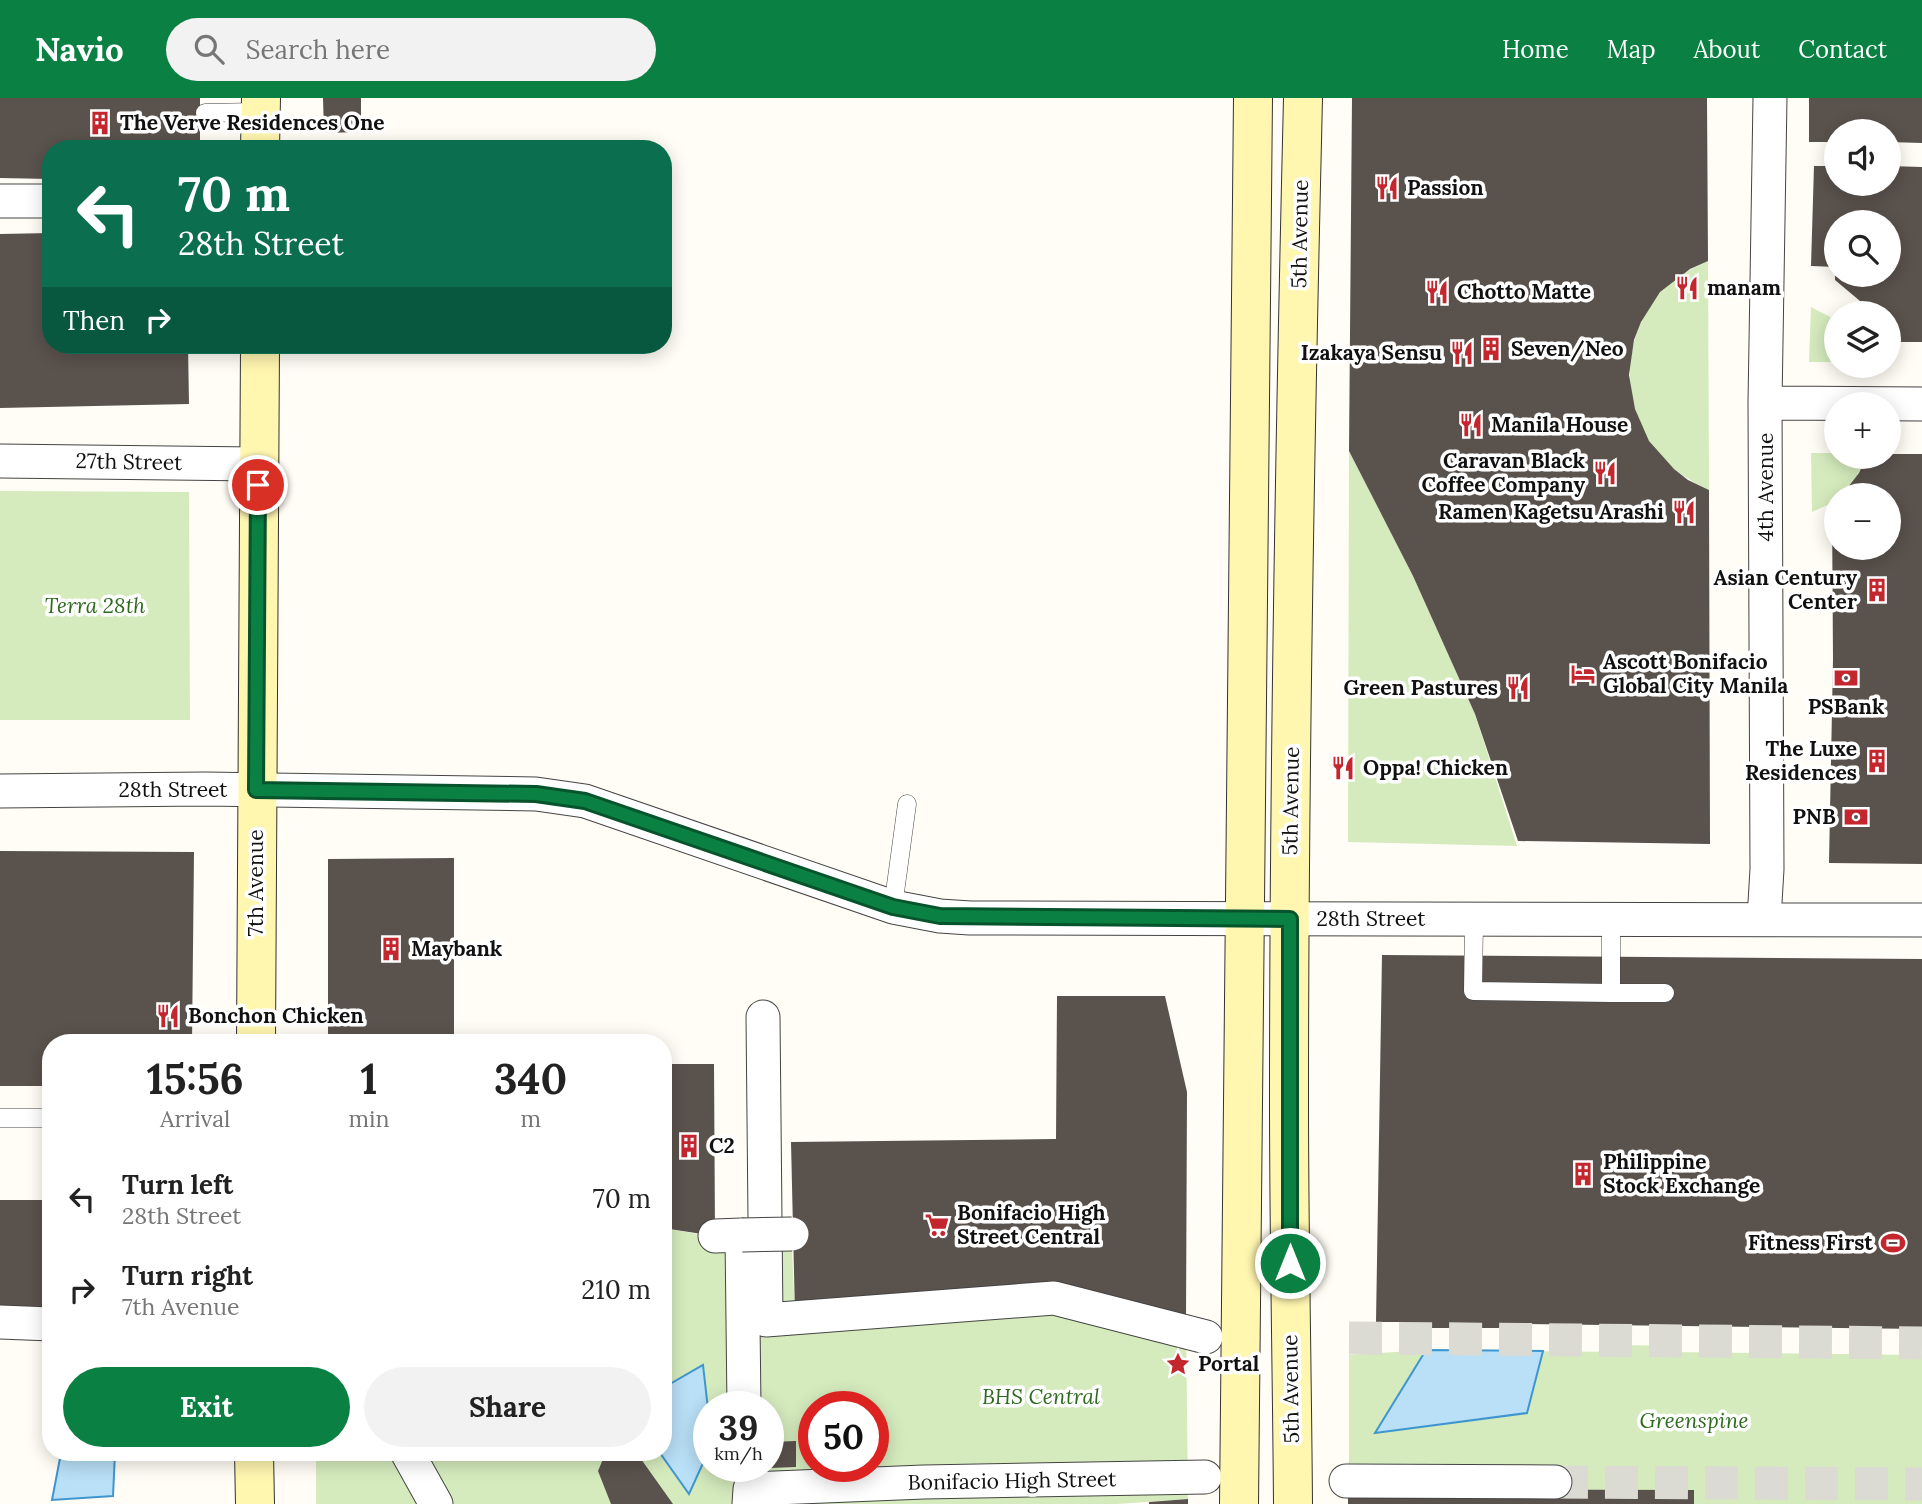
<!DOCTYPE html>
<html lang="en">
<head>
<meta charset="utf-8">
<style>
  body { margin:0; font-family:Lora,serif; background:#f2f2f2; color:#222; height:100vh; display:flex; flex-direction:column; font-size:26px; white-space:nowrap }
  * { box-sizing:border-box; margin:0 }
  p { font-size:23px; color:#767676 }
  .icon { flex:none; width:38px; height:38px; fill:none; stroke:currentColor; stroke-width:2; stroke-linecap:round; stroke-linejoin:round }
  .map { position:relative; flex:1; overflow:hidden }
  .side { position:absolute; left:42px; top:936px; width:630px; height:427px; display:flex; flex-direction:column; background:#fff; border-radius:28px; box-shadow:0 4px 18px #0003 }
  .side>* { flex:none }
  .top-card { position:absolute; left:42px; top:42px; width:630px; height:214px; border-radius:28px; box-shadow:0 4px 18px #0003; background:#0b6e4f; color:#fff; overflow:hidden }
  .buttons { position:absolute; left:1824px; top:21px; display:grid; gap:14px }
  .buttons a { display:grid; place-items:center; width:77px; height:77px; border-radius:50%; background:#fff; box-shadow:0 4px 18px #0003; font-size:35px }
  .speed { position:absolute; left:693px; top:1293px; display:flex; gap:14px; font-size:35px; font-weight:700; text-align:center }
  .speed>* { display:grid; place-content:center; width:91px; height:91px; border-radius:50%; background:#fff; box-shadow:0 4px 18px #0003; line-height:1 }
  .speed small { font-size:18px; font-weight:400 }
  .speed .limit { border:10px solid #d22; background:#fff; color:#111 }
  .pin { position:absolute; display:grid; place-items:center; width:60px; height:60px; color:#fff; margin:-30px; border:4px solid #fff; border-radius:50%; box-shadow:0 2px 7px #0007 }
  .me { position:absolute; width:77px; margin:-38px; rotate:0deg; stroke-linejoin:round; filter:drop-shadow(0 0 5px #0008) }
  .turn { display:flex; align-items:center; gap:24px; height:147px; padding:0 21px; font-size:32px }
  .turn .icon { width:91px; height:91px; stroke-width:2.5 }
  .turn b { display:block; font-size:49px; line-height:60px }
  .then { display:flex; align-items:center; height:66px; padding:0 21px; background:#0003; gap:14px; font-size:26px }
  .eta { display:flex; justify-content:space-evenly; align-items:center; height:119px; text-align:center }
  .eta b { font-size:42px; font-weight:700; line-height:49px }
  .cta { display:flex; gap:14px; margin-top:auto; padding:14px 21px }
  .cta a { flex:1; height:80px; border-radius:42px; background:#0b8043; color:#fff; font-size:28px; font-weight:700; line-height:80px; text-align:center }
  .cta a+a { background:#f2f2f2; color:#222 }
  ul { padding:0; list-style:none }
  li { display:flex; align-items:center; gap:21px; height:91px; padding:0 21px }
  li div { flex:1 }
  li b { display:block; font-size:26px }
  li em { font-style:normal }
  header { display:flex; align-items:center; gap:42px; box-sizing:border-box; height:98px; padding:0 35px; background:#0b8043; color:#fff }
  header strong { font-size:33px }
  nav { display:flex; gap:38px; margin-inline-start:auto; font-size:24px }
  .search { width:490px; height:63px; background:#f2f2f2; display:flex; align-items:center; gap:18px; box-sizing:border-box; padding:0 24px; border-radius:38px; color:#767676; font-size:26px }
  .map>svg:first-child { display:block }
  .green { fill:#d5ebbd; fill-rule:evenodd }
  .water { fill:#b9e0f7; stroke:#3f96cf; stroke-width:2 }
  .building { fill:#5a524d }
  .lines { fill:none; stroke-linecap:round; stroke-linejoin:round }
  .street-tunnel { stroke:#dbdad3; stroke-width:33; stroke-dasharray:33 17; stroke-linecap:butt }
  .lane-casing { stroke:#444; stroke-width:19 }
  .street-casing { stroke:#444; stroke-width:35 }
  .secondary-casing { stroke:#333; stroke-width:40 }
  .lane { stroke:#fff; stroke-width:18 }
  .street { stroke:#fff; stroke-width:33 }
  .secondary { stroke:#fff6b0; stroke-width:38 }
  .street-bridge-casing { stroke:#444; stroke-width:35; stroke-linecap:butt }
  .street-bridge { stroke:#fff; stroke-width:33 }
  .route-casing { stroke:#07532c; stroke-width:18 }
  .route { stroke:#0b8043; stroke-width:12 }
  .labels { text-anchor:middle; stroke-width:7; stroke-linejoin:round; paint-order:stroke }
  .poi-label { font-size:21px; font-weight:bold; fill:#111; stroke:#fff; text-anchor:start }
  .street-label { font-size:21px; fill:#111; stroke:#fff }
  .park-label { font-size:21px; font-style:italic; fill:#2f6b1f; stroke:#fff }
</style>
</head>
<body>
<header>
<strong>Navio</strong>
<div class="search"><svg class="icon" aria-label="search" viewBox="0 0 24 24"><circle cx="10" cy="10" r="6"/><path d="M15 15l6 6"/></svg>Search here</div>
<nav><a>Home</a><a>Map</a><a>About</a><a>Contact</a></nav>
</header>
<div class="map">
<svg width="1922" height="1406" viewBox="0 0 1922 1406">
  <rect width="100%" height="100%" fill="#fffdf5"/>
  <path class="green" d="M 1708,163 L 1709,392 C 1691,383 1675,374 1661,359 C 1619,313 1621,242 1659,195 C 1671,180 1691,171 1708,163 Z
    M 1811,209 L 1836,222 L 1836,264 L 1809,264 Z
    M 1349,353 L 1413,478 L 1475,616 L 1517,748 L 1348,744 Z
    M 1811,355 L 1836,355 L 1836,359 L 1866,359 C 1860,374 1853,385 1842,397 L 1836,397 L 1836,403 L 1812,414 Z
    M 0,393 L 189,394 L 190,622 L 0,622 Z
    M 663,1130 L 792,1152 L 795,1217 L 1052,1189 L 1186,1221 L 1188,1401 L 1117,1406 L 316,1406 L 316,1355 L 663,1354 ZM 709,1309 L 768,1309 L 768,1368 L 709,1368 ZM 814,1309 L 873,1309 L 873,1368 L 814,1368 Z
    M 1625,1247 L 1667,1248 L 1667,1254 L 1922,1257 L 1922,1406 L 1694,1406 L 1694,1392 L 1348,1391 L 1346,1383 L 1349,1362 L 1349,1257 L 1426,1252 L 1621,1254 Z"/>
  <path class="water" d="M 1426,1252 L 1543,1253 L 1527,1315 L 1375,1335 Z
    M 703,1267 L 709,1320 L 709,1352 L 689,1396 L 660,1355 L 663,1354 L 663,1290 Z
    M 61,1355 L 115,1355 L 113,1398 L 52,1402 Z"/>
  <path class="building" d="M 0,0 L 200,0 L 200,51 L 51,51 L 51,81 L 0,80 Z
    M 323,0 L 361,0 L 361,34 L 324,35 Z
    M 1352,0 L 1707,0 L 1708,163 L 1690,171 L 1660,194 L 1641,224 L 1634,242 L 1629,277 L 1635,311 L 1649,343 L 1674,371 L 1688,382 L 1709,392 L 1710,746 L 1518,743 L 1475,616 L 1413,478 L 1349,353 Z
    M 1809,0 L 1922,0 L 1922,45 L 1888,44 L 1888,33 L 1836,33 L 1836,44 L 1809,44 Z
    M 1814,68 L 1836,68 L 1836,86 L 1888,86 L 1888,68 L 1922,69 L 1922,244 L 1888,244 L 1888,215 L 1869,215 L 1860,203 L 1835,182 L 1835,177 L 1888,177 L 1888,124 L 1836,124 L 1836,169 L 1811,168 Z
    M 51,135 L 51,247 L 188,247 L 189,306 L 0,310 L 0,136 Z
    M 1888,356 L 1922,356 L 1922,766 L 1829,765 L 1833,561 L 1832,406 L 1836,403 L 1836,450 L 1888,450 L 1888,397 L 1842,397 L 1859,375 L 1866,359 L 1888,359 Z
    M 0,753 L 194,754 L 192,945 L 51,945 L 51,988 L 0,988 Z
    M 454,760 L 454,942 L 328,943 L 328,761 Z
    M 1382,857 L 1922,861 L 1922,1231 L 1527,1226 L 1527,1230 L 1402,1230 L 1401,1224 L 1376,1224 Z
    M 1057,898 L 1165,898 L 1187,994 L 1186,1221 L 1052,1189 L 795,1217 L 791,1044 L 1056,1041 Z
    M 663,966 L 714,966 L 715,1138 L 663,1130 Z
    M 43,1051 L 51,1051 L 51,1211 L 0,1209 L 0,1102 L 44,1102 Z
    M 796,1343 L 796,1369 L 770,1370 L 769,1344 Z
    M 606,1354 L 636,1354 L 673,1406 L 611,1406 L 598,1373 Z
    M 1348,1391 L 1694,1392 L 1694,1406 L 1348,1406 Z
    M 1188,1401 L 1188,1406 L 1149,1406 L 1149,1404 Z"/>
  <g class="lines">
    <path class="street-tunnel" d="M 1349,1240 L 1922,1245
      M 1555,1384 L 1922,1386"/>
    <g class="lane-casing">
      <path id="lane" d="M 205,15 L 260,14
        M 893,809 L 907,706
        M 1474,821 L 1473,893 L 1611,895 L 1611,821
        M 1611,895 L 1665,895
        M 0,1020 L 51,1020"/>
    </g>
    <g class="street-casing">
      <path id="street" d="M 0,103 L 51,103
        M 1765,305 L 1922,306
        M 0,363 L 258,366
        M 0,693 L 205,691 L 536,696 L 585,703 L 893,809 L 940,818 L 970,820 L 1922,822
        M 1764,821 L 1767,771 L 1765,305 L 1770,0
        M 763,919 L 766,1222 L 1054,1200 L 1206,1239
        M 715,1138 L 742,1137 L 744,1309
        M 0,1224 L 51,1226
        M 407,1354 L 436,1406
        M 1346,1383 L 1555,1384
        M 749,1406 L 750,1391 L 924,1384 L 1205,1379"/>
    </g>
    <g class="secondary-casing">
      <path id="secondary" d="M 260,51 L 261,0
        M 256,945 L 260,247
        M 254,1354 L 255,1406
        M 1239,1406 L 1253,0
        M 1293,1406 C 1292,1272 1289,1138 1289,1003 C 1289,669 1295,334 1303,0"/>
    </g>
    <use href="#lane" class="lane"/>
    <use href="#street" class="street"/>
    <use href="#secondary" class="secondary"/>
    <g class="street-bridge-casing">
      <path id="street-bridge" d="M 742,1137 L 792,1136"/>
    </g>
    <use href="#street-bridge" class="street-bridge"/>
  </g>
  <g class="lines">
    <g class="route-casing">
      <path id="route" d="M 258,387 L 256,692 L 536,696 L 585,703 L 893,809 L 940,818 L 1290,821 L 1290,1165"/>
    </g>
    <use href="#route" class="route"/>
  </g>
  <defs>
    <g id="building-bare" transform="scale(1.89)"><path d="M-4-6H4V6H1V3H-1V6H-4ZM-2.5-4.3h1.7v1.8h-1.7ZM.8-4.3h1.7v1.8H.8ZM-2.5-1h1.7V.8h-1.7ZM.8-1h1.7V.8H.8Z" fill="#c4262e" stroke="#fff" stroke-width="2.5" paint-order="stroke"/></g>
    <g id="restaurant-bare" transform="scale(1.89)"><path d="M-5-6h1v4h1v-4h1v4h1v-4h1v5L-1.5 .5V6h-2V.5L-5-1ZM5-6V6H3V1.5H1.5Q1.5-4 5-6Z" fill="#c4262e" stroke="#fff" stroke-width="2.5" paint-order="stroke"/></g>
    <g id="hotel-bare" transform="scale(1.89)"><path d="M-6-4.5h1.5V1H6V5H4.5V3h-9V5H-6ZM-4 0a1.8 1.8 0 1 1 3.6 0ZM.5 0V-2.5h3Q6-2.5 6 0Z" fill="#c4262e" stroke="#fff" stroke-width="2.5" paint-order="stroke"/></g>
    <g id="bank-bare" transform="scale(1.89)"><path d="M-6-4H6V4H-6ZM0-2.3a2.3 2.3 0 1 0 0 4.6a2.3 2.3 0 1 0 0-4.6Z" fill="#c4262e" stroke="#fff" stroke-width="2.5" paint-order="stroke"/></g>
    <g id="supermarket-bare" transform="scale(1.89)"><path d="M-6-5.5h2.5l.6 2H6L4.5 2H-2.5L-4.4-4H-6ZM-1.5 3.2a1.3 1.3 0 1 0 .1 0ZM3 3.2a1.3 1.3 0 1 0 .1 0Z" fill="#c4262e" stroke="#fff" stroke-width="2.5" paint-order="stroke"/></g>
    <g id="stadium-bare" transform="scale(1.89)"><path d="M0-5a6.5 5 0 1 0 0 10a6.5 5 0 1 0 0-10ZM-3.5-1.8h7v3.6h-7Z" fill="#c4262e" stroke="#fff" stroke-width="2.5" paint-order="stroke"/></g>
    <g id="sight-bare" transform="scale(1.89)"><path d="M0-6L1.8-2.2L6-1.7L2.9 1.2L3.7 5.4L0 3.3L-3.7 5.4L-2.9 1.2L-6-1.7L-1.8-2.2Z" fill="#c4262e" stroke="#fff" stroke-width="2.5" paint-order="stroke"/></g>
  </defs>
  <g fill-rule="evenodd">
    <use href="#building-bare" x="100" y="25"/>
    <use href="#restaurant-bare" x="1387" y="90"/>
    <use href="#restaurant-bare" x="1687" y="190"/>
    <use href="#restaurant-bare" x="1437" y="194"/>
    <use href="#building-bare" x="1491" y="251"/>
    <use href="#restaurant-bare" x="1462" y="255"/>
    <use href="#restaurant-bare" x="1471" y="327"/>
    <use href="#restaurant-bare" x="1605" y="375"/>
    <use href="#restaurant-bare" x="1684" y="414"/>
    <use href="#building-bare" x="1877" y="492"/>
    <use href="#hotel-bare" x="1583" y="576"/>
    <use href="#bank-bare" x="1846" y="580"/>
    <use href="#restaurant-bare" x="1518" y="590"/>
    <use href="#building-bare" x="1877" y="663"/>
    <use href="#restaurant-bare" x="1343" y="670"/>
    <use href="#bank-bare" x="1856" y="719"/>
    <use href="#building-bare" x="391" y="851"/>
    <use href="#restaurant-bare" x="168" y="918"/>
    <use href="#building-bare" x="689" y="1048"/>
    <use href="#building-bare" x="1583" y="1076"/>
    <use href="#supermarket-bare" x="937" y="1127"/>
    <use href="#stadium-bare" x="1893" y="1145"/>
    <use href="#sight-bare" x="1178" y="1266"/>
  </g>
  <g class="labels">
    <g class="poi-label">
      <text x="120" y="32">The Verve Residences One</text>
      <text x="1407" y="97">Passion</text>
      <text x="1707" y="197">manam</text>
      <text x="1457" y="201">Chotto Matte</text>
      <text x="1511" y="258">Seven/Neo</text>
      <text x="1442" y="262" text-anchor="end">Izakaya Sensu</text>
      <text x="1491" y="334">Manila House</text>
      <text x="1585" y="370" text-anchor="end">Caravan Black<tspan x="1585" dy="24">Coffee Company</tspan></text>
      <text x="1664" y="421" text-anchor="end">Ramen Kagetsu Arashi</text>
      <text x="1857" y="487" text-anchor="end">Asian Century<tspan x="1857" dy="24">Center</tspan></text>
      <text x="1603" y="571">Ascott Bonifacio<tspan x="1603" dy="24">Global City Manila</tspan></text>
      <text x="1498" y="597" text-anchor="end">Green Pastures</text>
      <text x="1846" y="616" text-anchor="middle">PSBank</text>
      <text x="1857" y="658" text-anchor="end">The Luxe<tspan x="1857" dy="24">Residences</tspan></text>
      <text x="1363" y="677">Oppa! Chicken</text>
      <text x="1836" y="726" text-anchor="end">PNB</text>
      <text x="411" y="858">Maybank</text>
      <text x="188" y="925">Bonchon Chicken</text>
      <text x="709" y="1055">C2</text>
      <text x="1603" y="1071">Philippine<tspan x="1603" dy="24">Stock Exchange</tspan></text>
      <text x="957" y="1122">Bonifacio High<tspan x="957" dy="24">Street Central</tspan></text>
      <text x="1873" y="1152" text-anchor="end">Fitness First</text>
      <text x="1198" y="1273">Portal</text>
    </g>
    <g class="street-label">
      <text transform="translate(1300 136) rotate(-89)" y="7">5th Avenue</text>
      <text transform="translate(129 364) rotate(1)" y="7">27th Street</text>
      <text transform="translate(1766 389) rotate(-90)" y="7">4th Avenue</text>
      <text x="173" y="699">28th Street</text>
      <text transform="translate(1291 703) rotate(-89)" y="7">5th Avenue</text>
      <text transform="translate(256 785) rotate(-90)" y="7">7th Avenue</text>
      <text x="1371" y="828">28th Street</text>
      <text transform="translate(1291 1291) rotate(-91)" y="7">5th Avenue</text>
      <text transform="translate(1012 1383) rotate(-1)" y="7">Bonifacio High Street</text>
    </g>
    <g class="park-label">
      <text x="95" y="515">Terra 28th</text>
      <text x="1041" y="1306">BHS Central</text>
      <text x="1694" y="1330">Greenspine</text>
    </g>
  </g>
</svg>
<div class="buttons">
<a><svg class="icon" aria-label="sound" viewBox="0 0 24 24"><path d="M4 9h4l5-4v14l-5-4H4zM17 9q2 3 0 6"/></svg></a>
<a><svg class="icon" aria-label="search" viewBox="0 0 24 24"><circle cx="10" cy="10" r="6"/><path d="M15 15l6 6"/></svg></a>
<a><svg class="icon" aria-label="layers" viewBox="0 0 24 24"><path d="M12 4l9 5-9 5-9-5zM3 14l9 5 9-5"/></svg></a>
<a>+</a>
<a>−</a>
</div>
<div class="speed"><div>39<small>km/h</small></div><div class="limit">50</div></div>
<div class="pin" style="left:258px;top:387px;background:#d93025"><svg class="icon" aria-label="arrive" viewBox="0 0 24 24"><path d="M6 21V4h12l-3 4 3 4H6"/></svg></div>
<svg class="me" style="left:1290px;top:1165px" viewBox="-20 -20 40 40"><circle r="17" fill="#0b8043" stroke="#fff" stroke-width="3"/><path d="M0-11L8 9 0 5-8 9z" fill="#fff"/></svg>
<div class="top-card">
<div class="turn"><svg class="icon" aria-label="left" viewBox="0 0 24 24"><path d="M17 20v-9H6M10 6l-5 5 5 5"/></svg><div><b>70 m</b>28th Street</div></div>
<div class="then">Then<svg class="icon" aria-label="right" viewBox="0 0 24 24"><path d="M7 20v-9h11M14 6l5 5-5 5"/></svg></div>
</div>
<section class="side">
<div class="eta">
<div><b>15:56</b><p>Arrival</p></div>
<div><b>1</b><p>min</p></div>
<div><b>340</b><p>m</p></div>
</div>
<ul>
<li><svg class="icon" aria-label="left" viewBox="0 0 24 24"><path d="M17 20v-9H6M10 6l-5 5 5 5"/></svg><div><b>Turn left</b><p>28th Street</p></div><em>70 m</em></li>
<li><svg class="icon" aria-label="right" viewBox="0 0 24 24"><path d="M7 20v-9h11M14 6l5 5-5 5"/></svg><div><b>Turn right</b><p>7th Avenue</p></div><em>210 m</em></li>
</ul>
<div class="cta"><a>Exit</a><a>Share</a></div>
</section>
</div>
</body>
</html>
